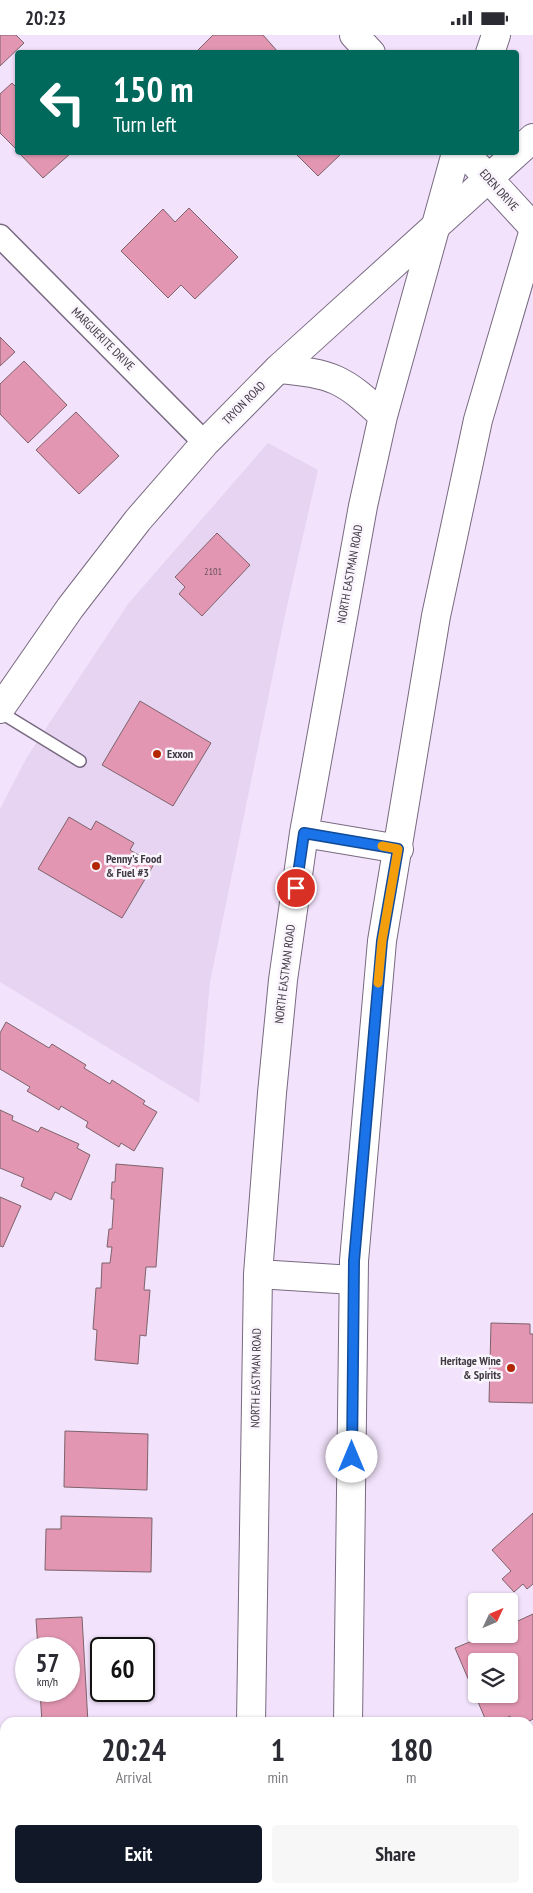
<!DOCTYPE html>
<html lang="en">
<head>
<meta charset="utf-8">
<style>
  body { margin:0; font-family:"PT Sans Narrow",sans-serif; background:#f7f7f7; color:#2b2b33; height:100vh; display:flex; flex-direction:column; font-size:19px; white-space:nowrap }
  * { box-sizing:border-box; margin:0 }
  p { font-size:16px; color:#7c7c81 }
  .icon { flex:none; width:28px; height:28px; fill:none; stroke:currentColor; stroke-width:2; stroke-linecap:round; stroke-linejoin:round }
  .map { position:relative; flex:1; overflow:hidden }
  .details { position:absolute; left:0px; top:1682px; width:534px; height:176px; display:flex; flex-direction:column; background:#fff; border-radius:15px 15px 0 0; box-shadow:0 1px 4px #0004 }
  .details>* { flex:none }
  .guide { position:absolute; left:15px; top:15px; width:504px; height:105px; border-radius:5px; box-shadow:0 1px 4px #0004; background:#00695c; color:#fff; overflow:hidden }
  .needle { width:32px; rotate:46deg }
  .buttons { position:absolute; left:468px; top:1558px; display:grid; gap:10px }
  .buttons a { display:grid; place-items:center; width:50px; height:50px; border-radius:5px; background:#fff; box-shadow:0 1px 4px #0004; font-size:25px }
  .speed { position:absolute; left:15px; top:1602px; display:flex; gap:10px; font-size:25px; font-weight:700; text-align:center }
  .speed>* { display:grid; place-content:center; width:65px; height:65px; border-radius:50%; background:#fff; box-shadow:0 1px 4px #0004; line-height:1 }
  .speed small { font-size:12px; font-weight:400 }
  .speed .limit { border:2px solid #111; border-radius:8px; background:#fff; color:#111 }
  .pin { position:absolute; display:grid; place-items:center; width:42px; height:42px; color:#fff; margin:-21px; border:2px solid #fff; border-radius:50%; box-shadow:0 1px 5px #0007 }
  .me { position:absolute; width:55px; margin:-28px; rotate:0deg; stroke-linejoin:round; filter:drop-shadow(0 0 4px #0008) }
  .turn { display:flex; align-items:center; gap:18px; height:105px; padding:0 15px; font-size:22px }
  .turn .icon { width:65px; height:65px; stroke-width:2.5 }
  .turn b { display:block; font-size:35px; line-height:42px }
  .eta { display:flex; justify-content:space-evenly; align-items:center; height:85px; text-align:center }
  .eta b { font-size:30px; font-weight:600; line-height:35px }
  .action { display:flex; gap:10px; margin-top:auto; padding:10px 15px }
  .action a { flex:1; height:58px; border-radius:5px; background:#111827; color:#fff; font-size:20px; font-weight:600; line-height:58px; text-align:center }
  .action a+a { background:#f7f7f7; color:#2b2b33 }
  .status { display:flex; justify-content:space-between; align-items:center; height:35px; padding:0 25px; background:#fff; direction:ltr }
  .status svg { height:14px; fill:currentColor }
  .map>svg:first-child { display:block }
  .built { fill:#e7d4f2 }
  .building { fill:#e296b1; stroke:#7d636c; fill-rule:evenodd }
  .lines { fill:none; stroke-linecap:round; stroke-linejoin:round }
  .service-casing { stroke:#786a80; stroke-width:14 }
  .minor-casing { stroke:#786a80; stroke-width:25 }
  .tertiary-casing { stroke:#786a80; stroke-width:30 }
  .primary-casing { stroke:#786a80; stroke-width:30 }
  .service { stroke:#fff; stroke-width:11 }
  .minor { stroke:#fff; stroke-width:22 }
  .tertiary { stroke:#fff; stroke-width:28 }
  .primary { stroke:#fff; stroke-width:28 }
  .route-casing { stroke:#114b97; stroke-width:12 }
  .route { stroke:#1a73e8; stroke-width:9 }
  .slow { stroke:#f59e0b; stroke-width:9 }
  .poi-dot { fill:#b22601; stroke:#faf4fd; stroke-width:2 }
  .labels { text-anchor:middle; stroke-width:5; stroke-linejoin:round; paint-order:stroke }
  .number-label { font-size:10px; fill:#68515e }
  .street-label { font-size:12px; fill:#403a43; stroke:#faf4fd }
  .poi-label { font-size:12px; font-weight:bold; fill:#403a43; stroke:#faf4fd; text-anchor:start }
</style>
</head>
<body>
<div class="status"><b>20:23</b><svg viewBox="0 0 49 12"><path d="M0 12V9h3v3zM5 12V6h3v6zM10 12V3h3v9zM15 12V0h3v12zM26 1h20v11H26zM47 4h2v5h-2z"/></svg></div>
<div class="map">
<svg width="533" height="1858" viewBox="0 0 533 1858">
  <rect width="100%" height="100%" fill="#f2e2fb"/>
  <path class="built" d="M 268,408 L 318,435 L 285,580 L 210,947 L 199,1068 L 0,947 L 0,774 L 27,722 L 128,569 Z"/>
  <path class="building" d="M 0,0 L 16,0 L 24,8 L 0,31 Z
    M 213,0 L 263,0 L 279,18 L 199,18 L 197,16 Z
    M 12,48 L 18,54 L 18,116 L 0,98 L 0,59 Z
    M 19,118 L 71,118 L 43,143 Z
    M 295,118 L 342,118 L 318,141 Z
    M 189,173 L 238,222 L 195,264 L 181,250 L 168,263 L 121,216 L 163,174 L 175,187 Z
    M 0,302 L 15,317 L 0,331 Z
    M 24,326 L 67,370 L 28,408 L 0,379 L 0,349 Z
    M 76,377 L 119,421 L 79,459 L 36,415 Z
    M 217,498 L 250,530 L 202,581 L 179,559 L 185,552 L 175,542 Z
    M 140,666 L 211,708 L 173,771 L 102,730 Z
    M 69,782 L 91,795 L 96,786 L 134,808 L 130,815 L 154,829 L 122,883 L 38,834 Z
    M 6,987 L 49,1013 L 52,1009 L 86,1030 L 84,1033 L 110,1049 L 112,1045 L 145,1066 L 143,1069 L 157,1077 L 134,1116 L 121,1108 L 119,1112 L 86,1092 L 88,1087 L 61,1071 L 59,1075 L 27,1056 L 30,1052 L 0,1034 L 0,998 Z
    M 0,1075 L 13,1081 L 12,1085 L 38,1097 L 41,1092 L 79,1109 L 77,1113 L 90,1120 L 71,1165 L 55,1157 L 51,1165 L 21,1151 L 24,1143 L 0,1133 Z
    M 116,1129 L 163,1133 L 156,1232 L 146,1232 L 144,1255 L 150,1255 L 146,1301 L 140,1300 L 138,1329 L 95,1325 L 97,1295 L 93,1294 L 96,1253 L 101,1253 L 102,1228 L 110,1228 L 112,1212 L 107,1212 L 109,1194 L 112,1194 L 114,1164 L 111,1164 L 112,1147 L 115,1147 Z
    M 0,1162 L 21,1171 L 3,1212 L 0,1211 Z
    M 491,1288 L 530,1289 L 530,1299 L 533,1299 L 533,1368 L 489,1367 Z
    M 65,1396 L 148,1399 L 147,1455 L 64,1452 Z
    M 533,1478 L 533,1549 L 527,1554 L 523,1549 L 514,1557 L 502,1544 L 511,1536 L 492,1515 Z
    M 61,1481 L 152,1483 L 151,1537 L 45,1535 L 46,1494 L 61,1494 Z
    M 533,1579 L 533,1684 L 526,1688 L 513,1688 L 510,1681 L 496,1688 L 487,1688 L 455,1613 L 489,1599 L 509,1599 L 509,1590 ZM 476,1626 L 509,1626 L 509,1659 L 476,1659 Z
    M 82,1582 L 88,1688 L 42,1688 L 40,1656 L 69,1656 L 69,1614 L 38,1614 L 36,1584 Z
    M 533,1779 L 533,1858 L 513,1858 L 510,1854 L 529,1854 L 529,1782 Z
    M 0,1815 L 5,1821 L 5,1854 L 8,1854 L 3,1858 L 0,1858 Z"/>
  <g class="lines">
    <g class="service-casing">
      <path id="service" d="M 0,677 L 80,726"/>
    </g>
    <g class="minor-casing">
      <path id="minor" d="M 0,201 L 205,408"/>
    </g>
    <g class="tertiary-casing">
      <path id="tertiary" d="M 354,0 L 371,18
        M 465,118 L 533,192
        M 0,674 L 70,573 L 138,485 L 205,408 L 278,334 L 533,103"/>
    </g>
    <g class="primary-casing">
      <path id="primary" d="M 490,18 L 496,0
        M 278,334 C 332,338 344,344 383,381
        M 304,798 L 399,814
        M 258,1239 L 353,1245
        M 251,1688 L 258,1239 L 272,1058 L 283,945 L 304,798 L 363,471 L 383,381 L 456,118
        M 348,1688 L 354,1226 L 382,906 L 436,581 L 478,385 L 533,198
        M 249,1858 L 249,1854
        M 344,1858 L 344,1854"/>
    </g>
    <use href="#service" class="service"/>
    <use href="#minor" class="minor"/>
    <use href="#tertiary" class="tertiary"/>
    <use href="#primary" class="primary"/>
  </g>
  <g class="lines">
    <g class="route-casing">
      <path id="route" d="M 296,853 L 304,798 L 398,814 L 382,906 L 354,1226 L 352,1422"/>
    </g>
    <use href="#route" class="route"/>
    <path class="slow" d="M 378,948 L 382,906 L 398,814 L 382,811"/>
  </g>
  <g class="poi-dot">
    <circle cx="157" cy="719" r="5"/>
    <circle cx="96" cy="831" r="5"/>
    <circle cx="511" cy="1333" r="5"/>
  </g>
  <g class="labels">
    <g class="number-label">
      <text x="213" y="540">2101</text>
    </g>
    <g class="street-label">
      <text transform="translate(499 155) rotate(48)" y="4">EDEN DRIVE</text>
      <text transform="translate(103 304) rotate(45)" y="4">MARGUERITE DRIVE</text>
      <text transform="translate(244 368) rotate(-45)" y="4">TRYON ROAD</text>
      <text transform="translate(350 539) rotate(-80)" y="4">NORTH EASTMAN ROAD</text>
      <text transform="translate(285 939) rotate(-83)" y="4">NORTH EASTMAN ROAD</text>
      <text transform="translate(256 1343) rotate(-89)" y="4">NORTH EASTMAN ROAD</text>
    </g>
    <g class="poi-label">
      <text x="167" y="723">Exxon</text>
      <text x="106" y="828">Penny's Food<tspan x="106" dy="14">&amp; Fuel #3</tspan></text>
      <text x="501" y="1330" text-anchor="end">Heritage Wine<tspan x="501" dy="14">&amp; Spirits</tspan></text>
    </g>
  </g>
</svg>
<div class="buttons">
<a><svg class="needle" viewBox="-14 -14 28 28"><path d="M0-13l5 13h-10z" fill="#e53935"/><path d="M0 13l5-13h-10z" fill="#7c7c81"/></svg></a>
<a><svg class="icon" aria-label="layers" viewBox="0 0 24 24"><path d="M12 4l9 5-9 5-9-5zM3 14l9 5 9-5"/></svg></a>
</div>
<div class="speed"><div>57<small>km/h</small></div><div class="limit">60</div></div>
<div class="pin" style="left:296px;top:853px;background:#d93025"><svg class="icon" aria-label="arrive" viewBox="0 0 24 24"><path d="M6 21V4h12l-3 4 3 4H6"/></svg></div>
<svg class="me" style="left:352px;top:1422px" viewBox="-20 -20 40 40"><circle r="19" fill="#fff"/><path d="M0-13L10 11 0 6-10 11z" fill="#1a73e8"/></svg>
<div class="guide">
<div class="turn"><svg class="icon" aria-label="left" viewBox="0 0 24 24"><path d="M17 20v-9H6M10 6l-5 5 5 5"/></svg><div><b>150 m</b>Turn left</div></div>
</div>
<section class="details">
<div class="eta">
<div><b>20:24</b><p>Arrival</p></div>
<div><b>1</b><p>min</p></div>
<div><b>180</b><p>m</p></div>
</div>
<div class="action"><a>Exit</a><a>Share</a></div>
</section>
</div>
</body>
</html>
